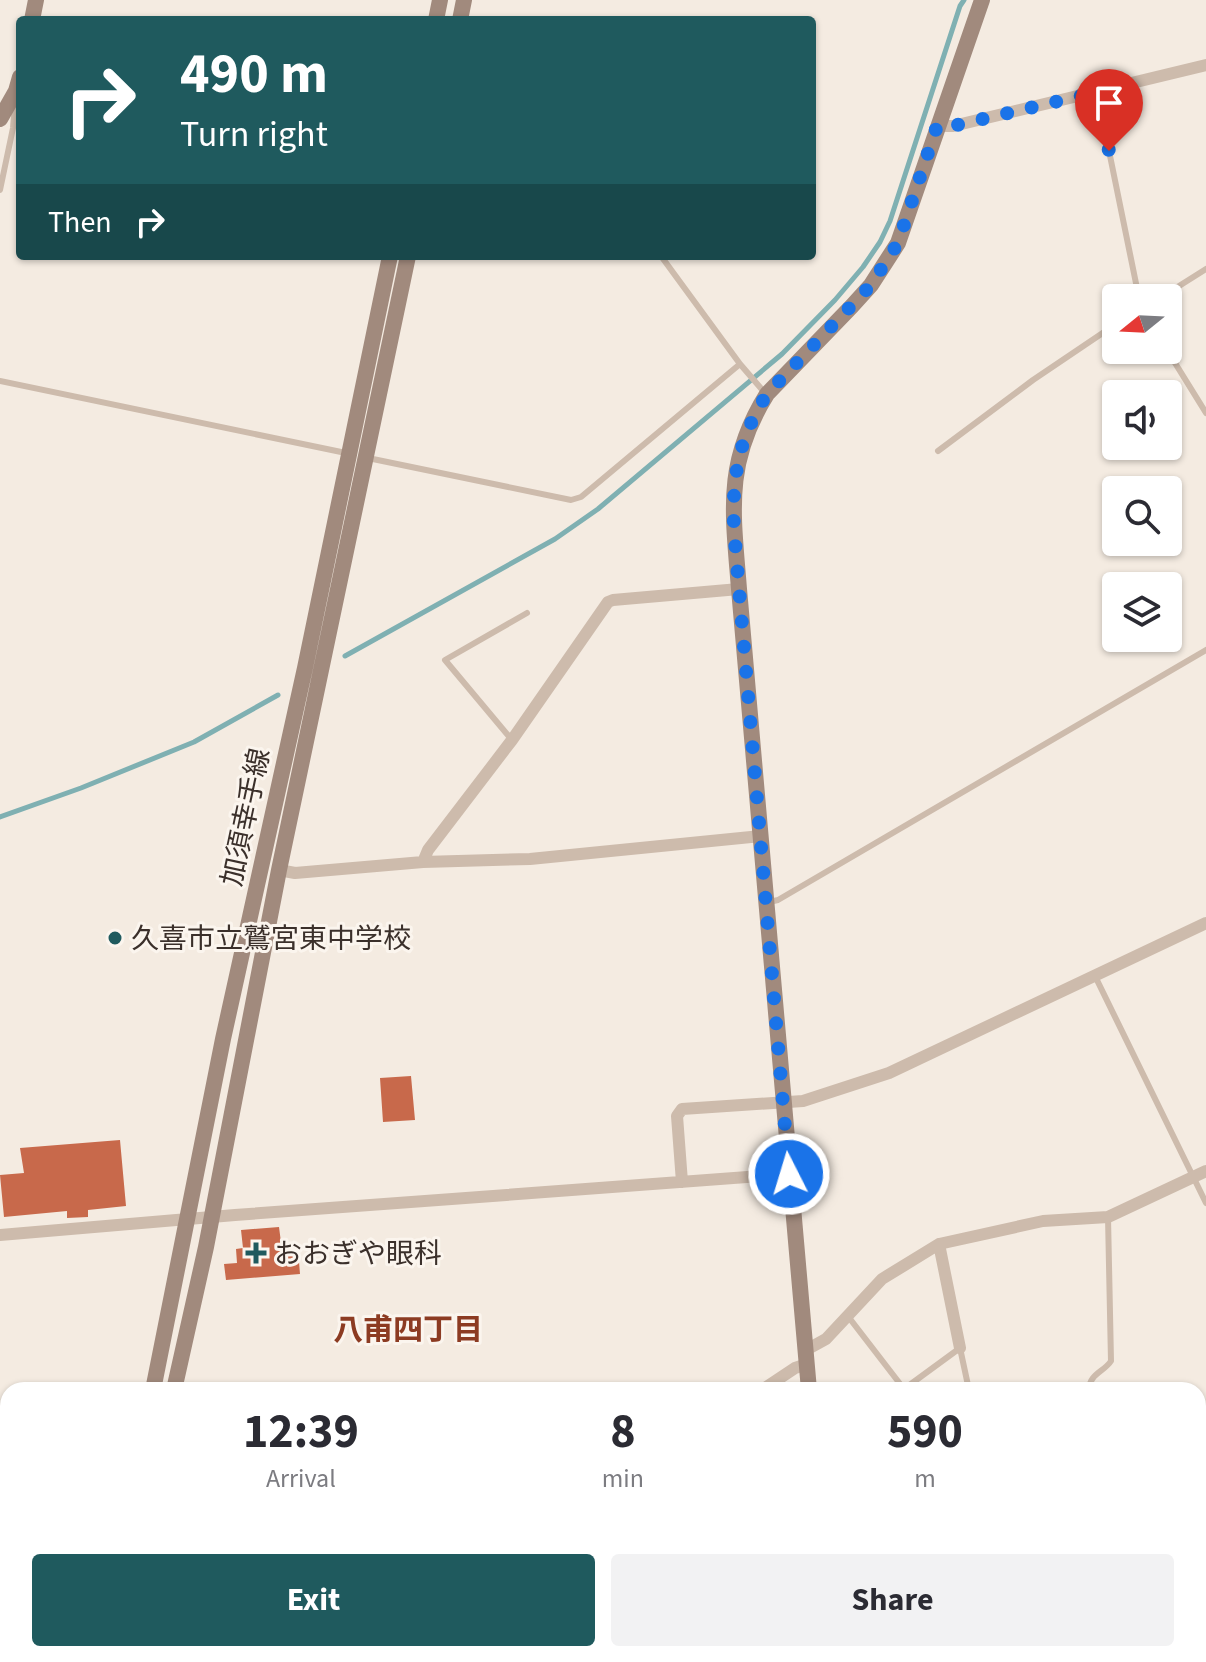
<!DOCTYPE html>
<html lang="en">
<head>
<meta charset="utf-8">
<style>
  body { margin:0; font-family:"Source Sans 3","Noto Sans JP",sans-serif; background:#f2f2f3; color:#2b2b33; height:100vh; display:flex; flex-direction:column; font-size:30px; white-space:nowrap }
  * { box-sizing:border-box; margin:0 }
  p { font-size:26px; color:#7c7c81 }
  .icon { flex:none; width:44px; height:44px; fill:none; stroke:currentColor; stroke-width:2; stroke-linecap:round; stroke-linejoin:round }
  .map { position:relative; flex:1; overflow:hidden }
  .drawer { position:absolute; left:0px; top:1382px; width:1206px; height:280px; display:flex; flex-direction:column; background:#fff; border-radius:24px 24px 0 0; box-shadow:0 2px 6px #0004 }
  .drawer>* { flex:none }
  .guide { position:absolute; left:16px; top:16px; width:800px; height:244px; border-radius:8px; box-shadow:0 2px 6px #0004; background:#1f5a5e; color:#fff; overflow:hidden }
  .needle { width:52px; rotate:252deg }
  .buttons { position:absolute; left:1102px; top:284px; display:grid; gap:16px }
  .buttons a { display:grid; place-items:center; width:80px; height:80px; border-radius:8px; background:#fff; box-shadow:0 2px 6px #0004; font-size:40px }
  .pin { position:absolute; display:grid; place-items:center; width:68px; height:68px; color:#fff; margin:-82px -34px; border-radius:50% 50% 50% 0; rotate:-45deg; box-shadow:0 0 8px #0007 }
  .pin .icon { rotate:45deg }
  .me { position:absolute; width:88px; margin:-44px; rotate:355deg; stroke-linejoin:round; filter:drop-shadow(0 0 6px #0008) }
  .turn { display:flex; align-items:center; gap:28px; height:168px; padding:0 32px; font-size:36px }
  .turn .icon { width:104px; height:104px; stroke-width:2.5 }
  .turn b { display:block; font-size:56px; line-height:68px }
  .then { display:flex; align-items:center; height:76px; padding:0 32px; background:#0003; gap:16px; font-size:30px }
  .eta { display:flex; justify-content:space-evenly; align-items:center; height:136px; text-align:center }
  .eta b { font-size:48px; font-weight:700; line-height:56px }
  .primary-button { display:flex; gap:16px; margin-top:auto; padding:16px 32px }
  .primary-button a { flex:1; height:92px; border-radius:8px; background:#1f5a5e; color:#fff; font-size:32px; font-weight:700; line-height:92px; text-align:center }
  .primary-button a+a { background:#f2f2f3; color:#2b2b33 }
  .map>svg:first-child { display:block }
  .lines { fill:none; stroke-linecap:round; stroke-linejoin:round }
  .stream { stroke:#7fb0b2; stroke-width:5 }
  .building { fill:#c8694b }
  .lane { stroke:#cdbbac; stroke-width:6 }
  .street { stroke:#cdbbac; stroke-width:12 }
  .secondary { stroke:#a18a7d; stroke-width:16 }
  .route { stroke:#1a73e8; stroke-width:14; stroke-dasharray:0 25.2 }
  .poi-dot { fill:#1f5a5e; stroke:#fbf5ee; stroke-width:3 }
  .labels { text-anchor:middle; stroke-width:6; stroke-linejoin:round; paint-order:stroke }
  .street-label { font-size:28px; fill:#3b302b; stroke:#fbf5ee }
  .poi-label { font-size:28px; fill:#3b302b; stroke:#fbf5ee; text-anchor:start }
  .neighbourhood-label { font-size:30px; font-weight:bold; fill:#8c3b22; stroke:#fbf5ee }
</style>
</head>
<body>
<div class="map">
<svg width="1206" height="1662" viewBox="0 0 1206 1662">
  <rect width="100%" height="100%" fill="#f4ebe1"/>
  <g class="lines">
    <path class="stream" d="M 345,656 L 555,539 L 598,509 L 782,354 L 835,300 L 863,267 L 880,242 L 890,221 L 960,6 L 964,0
      M 0,817 L 81,788 L 194,742 L 278,695"/>
  </g>
  <path class="building" d="M 411,1076 L 415,1120 L 383,1122 L 380,1078 Z
    M 120,1140 L 126,1206 L 88,1210 L 88,1217 L 67,1218 L 67,1211 L 4,1217 L 0,1175 L 24,1173 L 20,1148 Z
    M 279,1227 L 282,1250 L 298,1249 L 300,1274 L 226,1280 L 224,1264 L 237,1263 L 236,1249 L 243,1248 L 241,1230 Z"/>
  <g class="lines">
    <path class="lane" d="M 1097,92 L 1139,298
      M 0,190 L 13,128 L 15,102
      M 661,256 L 740,364 L 765,393
      M 1160,298 L 1206,269
      M 1167,350 L 1206,413
      M 0,381 L 346,453
      M 938,451 L 1033,380 L 1116,324
      M 368,458 L 571,500 L 581,497 L 740,364
      M 512,740 L 445,660 L 527,613
      M 769,902 L 778,900 L 1206,650
      M 1095,976 L 1206,1203
      M 847,1315 L 904,1389 L 960,1348 L 969,1390
      M 1089,1390 C 1089,1374 1104,1372 1111,1361 L 1108,1217
      M 0,1662 L 5,1640"/>
    <path class="street" d="M 937,126 L 953,126 L 1206,65
      M 423,862 L 428,850 L 512,740 L 608,602 L 613,600 L 739,589
      M 279,870 L 295,873 L 423,862 L 530,859 L 761,836
      M 682,1182 L 677,1116 L 682,1109 L 803,1101 L 889,1073 L 1206,923
      M 0,1235 L 235,1215 L 789,1174
      M 939,1244 L 960,1348
      M 806,1350 L 826,1339 L 882,1279 L 939,1244 L 1043,1221 L 1108,1217 L 1206,1171
      M 762,1390 L 795,1368 L 807,1364
      M 0,1594 L 8,1592
      M 5,1640 L 8,1627
      M 881,1654 L 887,1662
      M 475,1662 L 478,1654"/>
    <path class="secondary" d="M 32,20 L 36,0
      M 436,20 L 440,0
      M 460,20 L 464,0
      M 0,119 L 16,91 L 20,77
      M 153,1390 L 223,1039 L 305,668 L 390,256
      M 174,1390 L 206,1247 L 279,870 L 408,256
      M 809,1390 L 739,589 C 733,512 724,463 767,394 L 852,306 L 871,285 L 898,243 L 982,0
      M 832,1654 L 833,1662
      M 98,1662 L 100,1654
      M 116,1662 L 117,1654"/>
  </g>
  <g class="lines">
    <path class="route" d="M 789,1174 L 734,530 C 732,476 738,440 767,394 L 871,285 L 898,243 L 937,126 L 953,126 L 1097,92 L 1109,151"/>
  </g>
  <g class="poi-dot">
    <circle cx="115" cy="938" r="8"/>
    <path d="M252 1241h8v8h8v8h-8v8h-8v-8h-8v-8h8z"/>
  </g>
  <g class="labels">
    <g class="street-label">
      <text transform="translate(245 817) rotate(-78)" y="10">加須幸手線</text>
    </g>
    <g class="poi-label">
      <text x="131" y="948">久喜市立鷲宮東中学校</text>
      <text x="274" y="1263">おおぎや眼科</text>
    </g>
    <g class="neighbourhood-label">
      <text x="408" y="1340">八甫四丁目</text>
    </g>
  </g>
</svg>
<div class="buttons">
<a><svg class="needle" viewBox="-14 -14 28 28"><path d="M0-13l5 13h-10z" fill="#e53935"/><path d="M0 13l5-13h-10z" fill="#7c7c81"/></svg></a>
<a><svg class="icon" aria-label="sound" viewBox="0 0 24 24"><path d="M4 9h4l5-4v14l-5-4H4zM17 9q2 3 0 6"/></svg></a>
<a><svg class="icon" aria-label="search" viewBox="0 0 24 24"><circle cx="10" cy="10" r="6"/><path d="M15 15l6 6"/></svg></a>
<a><svg class="icon" aria-label="layers" viewBox="0 0 24 24"><path d="M12 4l9 5-9 5-9-5zM3 14l9 5 9-5"/></svg></a>
</div>
<div class="pin" style="left:1109px;top:151px;background:#d93025"><svg class="icon" aria-label="arrive" viewBox="0 0 24 24"><path d="M6 21V4h12l-3 4 3 4H6"/></svg></div>
<svg class="me" style="left:789px;top:1174px" viewBox="-20 -20 40 40"><circle r="17" fill="#1a73e8" stroke="#fff" stroke-width="3"/><path d="M0-11L8 9 0 5-8 9z" fill="#fff"/></svg>
<div class="guide">
<div class="turn"><svg class="icon" aria-label="right" viewBox="0 0 24 24"><path d="M7 20v-9h11M14 6l5 5-5 5"/></svg><div><b>490 m</b>Turn right</div></div>
<div class="then">Then<svg class="icon" aria-label="right" viewBox="0 0 24 24"><path d="M7 20v-9h11M14 6l5 5-5 5"/></svg></div>
</div>
<section class="drawer">
<div class="eta">
<div><b>12:39</b><p>Arrival</p></div>
<div><b>8</b><p>min</p></div>
<div><b>590</b><p>m</p></div>
</div>
<div class="primary-button"><a>Exit</a><a>Share</a></div>
</section>
</div>
</body>
</html>
